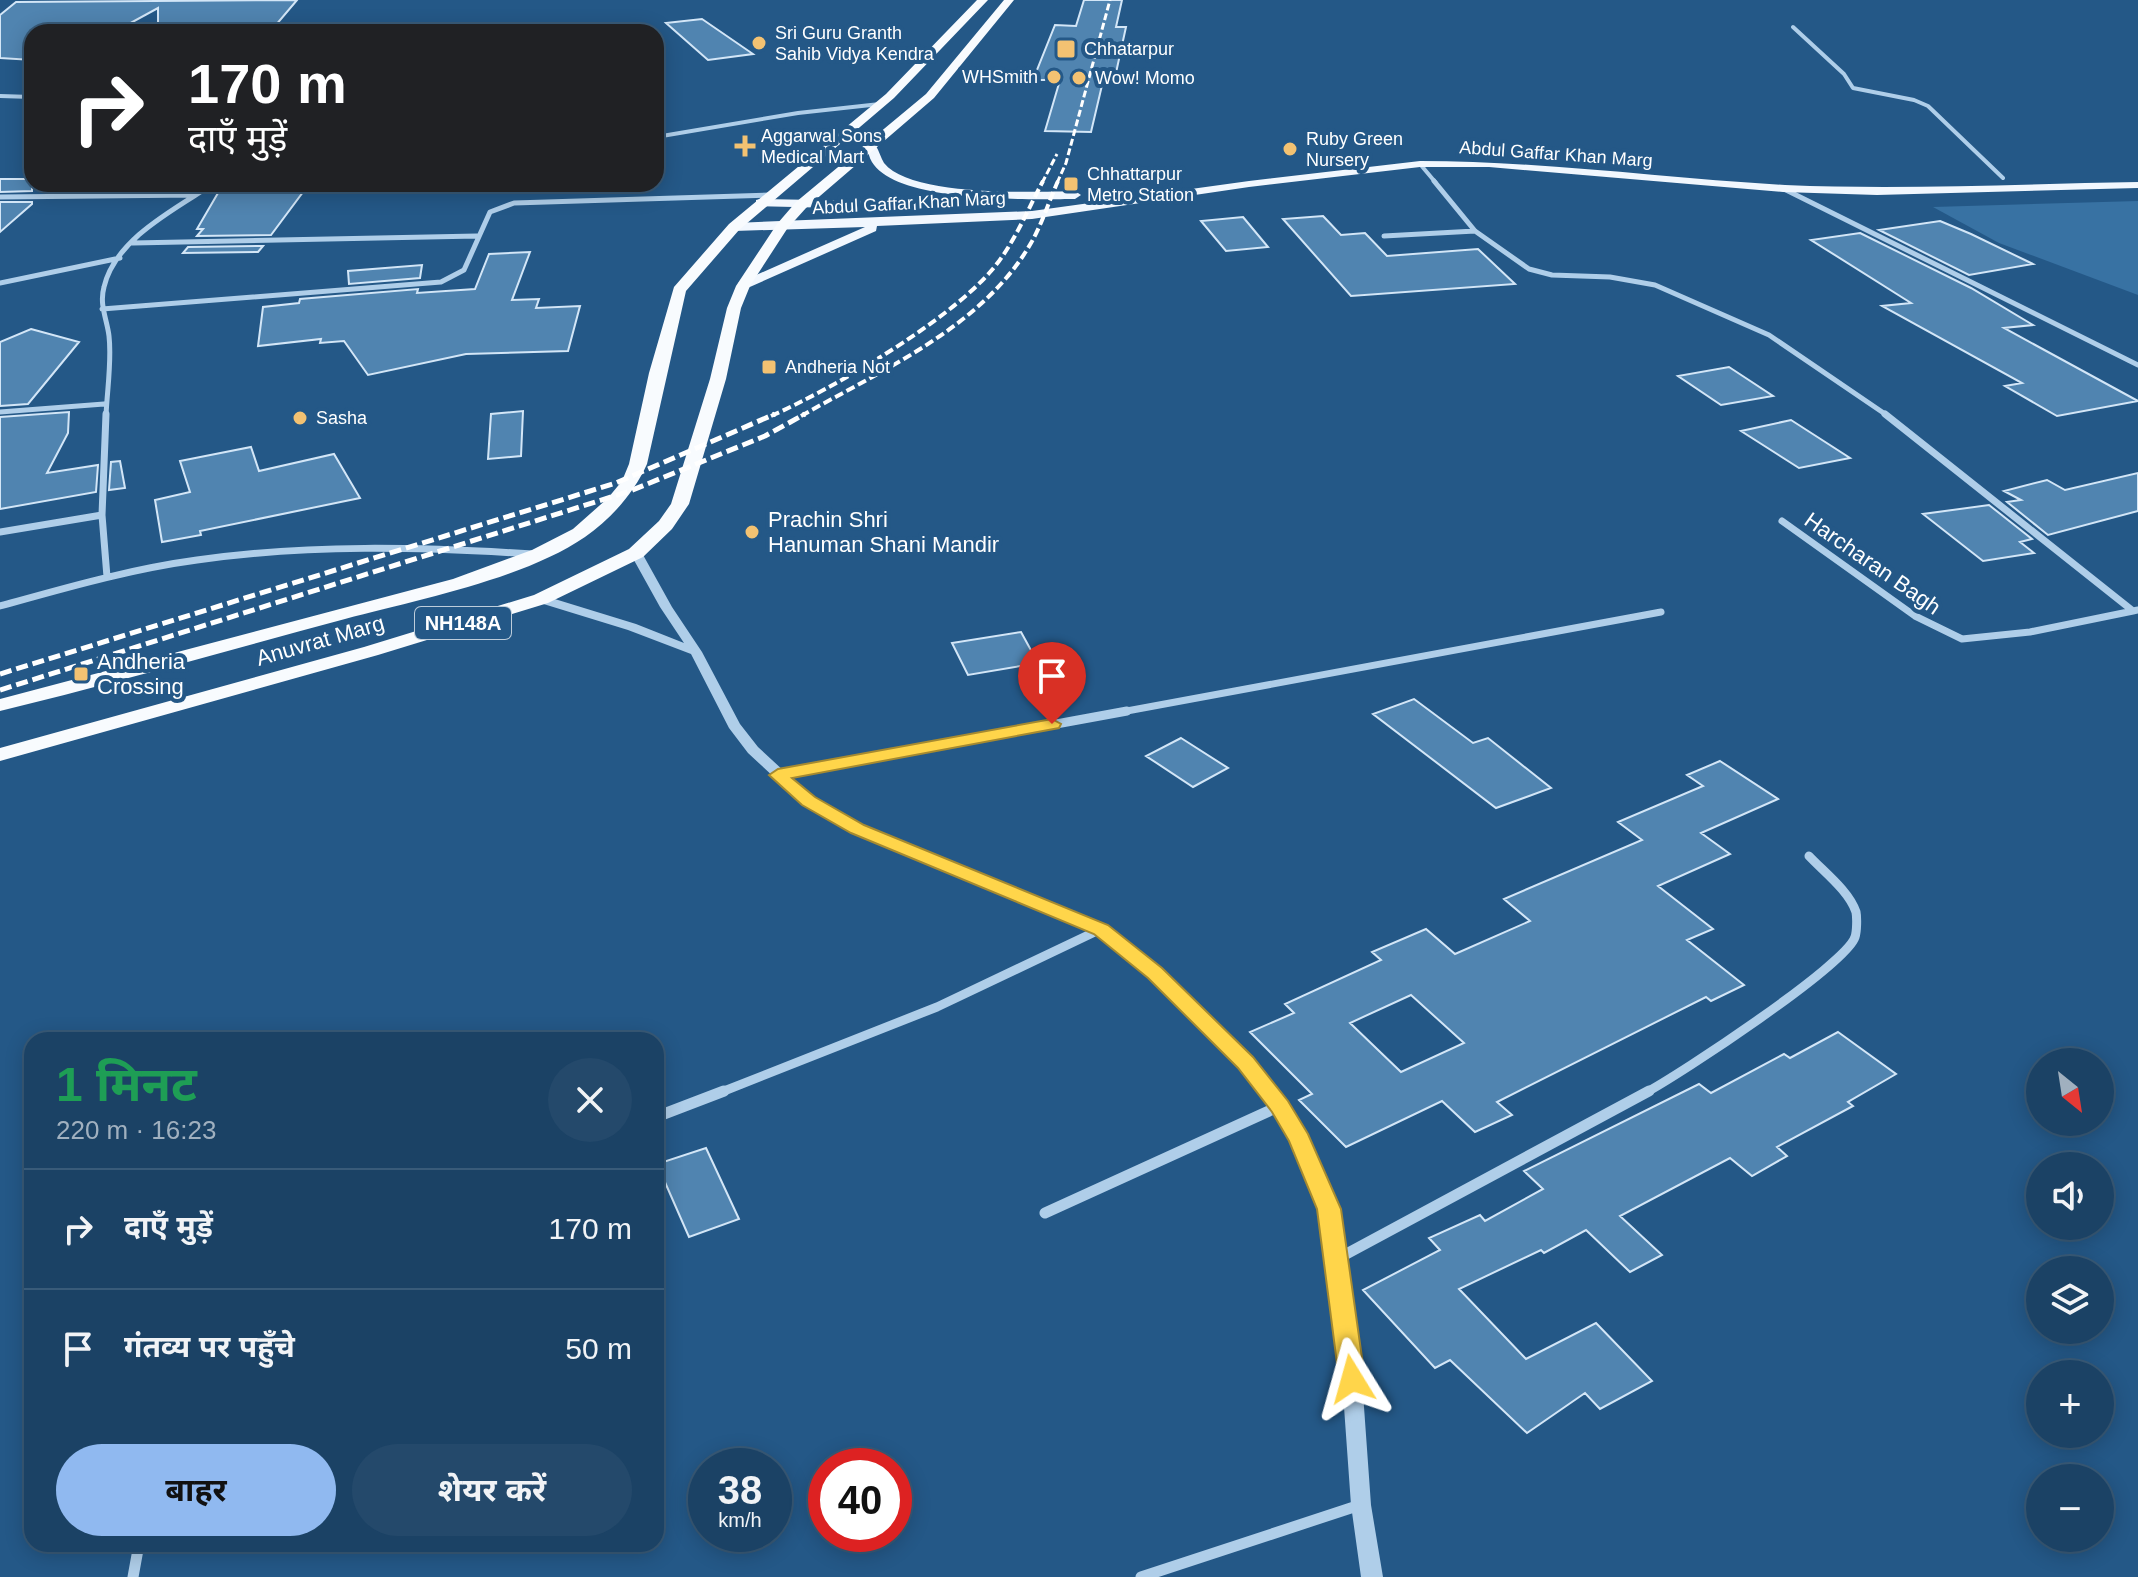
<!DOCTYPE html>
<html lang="hi">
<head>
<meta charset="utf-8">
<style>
  body { margin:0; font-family:Helvetica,"Noto Sans Devanagari",sans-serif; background:#24496b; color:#f1f3f6; height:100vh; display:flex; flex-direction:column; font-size:30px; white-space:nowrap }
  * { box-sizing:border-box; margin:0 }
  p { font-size:26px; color:#a0b0bf }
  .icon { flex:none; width:44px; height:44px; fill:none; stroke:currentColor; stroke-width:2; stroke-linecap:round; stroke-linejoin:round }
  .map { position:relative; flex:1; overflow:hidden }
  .panel { position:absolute; left:24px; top:1032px; width:640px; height:520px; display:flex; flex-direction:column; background:#1b4265; border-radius:24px; box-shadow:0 4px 20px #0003,0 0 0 2px #395b79 }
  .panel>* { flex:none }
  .top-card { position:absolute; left:24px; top:24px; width:640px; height:168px; border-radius:24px; box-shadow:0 4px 20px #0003,0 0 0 2px #395b79; background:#202124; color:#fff; overflow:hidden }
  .needle { width:52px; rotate:150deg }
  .tools { position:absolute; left:2026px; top:1048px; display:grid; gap:16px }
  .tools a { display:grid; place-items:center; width:88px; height:88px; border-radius:50%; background:#1b4265; box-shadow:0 4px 20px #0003,0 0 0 2px #395b79; font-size:40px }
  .speed { position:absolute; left:688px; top:1448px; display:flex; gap:16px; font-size:40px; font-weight:700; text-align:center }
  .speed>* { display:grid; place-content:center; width:104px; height:104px; border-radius:50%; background:#1b4265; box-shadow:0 4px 20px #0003,0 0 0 2px #395b79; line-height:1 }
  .speed small { font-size:20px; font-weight:400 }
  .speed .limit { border:12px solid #d22; background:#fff; color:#111 }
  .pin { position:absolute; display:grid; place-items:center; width:68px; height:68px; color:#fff; margin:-82px -34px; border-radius:50% 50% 50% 0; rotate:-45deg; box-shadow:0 0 8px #0007 }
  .pin .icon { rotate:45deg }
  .me { position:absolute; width:88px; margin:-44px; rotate:352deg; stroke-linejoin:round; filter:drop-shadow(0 0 6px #0008) }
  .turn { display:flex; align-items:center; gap:28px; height:168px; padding:0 32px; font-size:36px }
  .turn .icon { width:104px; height:104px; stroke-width:2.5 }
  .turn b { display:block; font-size:56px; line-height:68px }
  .round { display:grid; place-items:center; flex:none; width:84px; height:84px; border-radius:42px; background:#24496b }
  .overview { display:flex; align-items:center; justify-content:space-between; height:136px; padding:0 32px }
  h1 { font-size:48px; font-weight:700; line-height:60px; color:#1e9e55 }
  .primary-button { display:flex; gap:16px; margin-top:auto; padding:16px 32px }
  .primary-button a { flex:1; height:92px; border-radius:48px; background:#90b9f0; color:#111; font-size:32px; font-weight:700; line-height:92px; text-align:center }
  .primary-button a+a { background:#24496b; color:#f1f3f6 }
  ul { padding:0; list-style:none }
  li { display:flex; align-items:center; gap:24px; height:120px; padding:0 32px; border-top:2px solid #395b79 }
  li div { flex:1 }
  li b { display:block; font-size:30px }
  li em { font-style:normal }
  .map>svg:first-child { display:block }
  .green { fill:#3872a3 }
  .building { fill:#5084b0; stroke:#d3e6f7; stroke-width:2; fill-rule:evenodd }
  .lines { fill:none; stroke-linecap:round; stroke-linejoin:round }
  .minor-far4 { stroke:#afcee9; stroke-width:4 }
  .minor-far3 { stroke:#afcee9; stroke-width:5 }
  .minor-far2 { stroke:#afcee9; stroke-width:7 }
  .minor-far1 { stroke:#afcee9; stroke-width:9 }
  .minor { stroke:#afcee9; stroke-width:11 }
  .tertiary { fill:#afcee9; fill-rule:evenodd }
  .primary { fill:#f1f7fe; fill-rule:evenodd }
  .trunk { fill:#f8fbfe; fill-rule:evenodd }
  .rail-far2 { stroke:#fff; stroke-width:3; stroke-dasharray:7 3; stroke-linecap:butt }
  .rail-far1 { stroke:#fff; stroke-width:4; stroke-dasharray:9 4; stroke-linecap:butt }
  .rail { stroke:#fff; stroke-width:5; stroke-dasharray:12 5; stroke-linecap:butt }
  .route { fill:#ffd54a; stroke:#a68a30; stroke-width:2 }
  .poi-dot { fill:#f3c272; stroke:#245887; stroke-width:3 }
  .labels { text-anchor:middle; stroke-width:8; stroke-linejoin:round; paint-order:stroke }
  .far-poi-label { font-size:18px; fill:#fff; stroke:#245887; text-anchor:start }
  .far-street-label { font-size:18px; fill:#fff; stroke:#245887 }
  .shield { fill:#245887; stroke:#bdcddb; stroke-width:2 }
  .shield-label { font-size:20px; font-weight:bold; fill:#fff }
  .poi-label { font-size:22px; fill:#fff; stroke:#245887; text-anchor:start }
  .street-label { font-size:22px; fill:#fff; stroke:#245887 }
</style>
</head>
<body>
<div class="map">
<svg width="2138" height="1577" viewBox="0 0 2138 1577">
  <rect width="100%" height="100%" fill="#245887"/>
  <path class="green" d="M 2138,201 L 2138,295 L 1999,243 L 1933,207 Z"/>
  <path class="building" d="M 297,0 L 270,32 L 158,32 L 158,8 L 116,31 L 32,32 L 32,60 L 0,58 L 0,15 L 16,2 Z
    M 1084,0 L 1122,0 L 1116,27 L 1126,27 L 1114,82 L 1103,81 L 1091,132 L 1045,131 L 1060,80 L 1033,80 L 1055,25 L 1076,26 Z
    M 702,19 L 753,54 L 708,60 L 666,23 Z
    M 0,179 L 32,179 L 32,191 L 0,192 Z
    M 272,184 L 309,184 L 271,235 L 197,236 L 203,229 L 197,229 L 218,193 L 268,191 Z
    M 0,202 L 32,202 L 32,204 L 0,232 Z
    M 1323,216 L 1341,235 L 1365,233 L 1387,256 L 1478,249 L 1515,284 L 1351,296 L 1283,219 Z
    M 1243,217 L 1268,247 L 1226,251 L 1201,221 Z
    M 1940,221 L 1971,234 L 2033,264 L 1969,275 L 1879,230 Z
    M 1860,233 L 1971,288 L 2033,325 L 2004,328 L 2138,401 L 2057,416 L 2005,386 L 2022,383 L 1882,306 L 1911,303 L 1811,240 Z
    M 263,246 L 258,252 L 183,253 L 188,247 Z
    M 530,252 L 512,300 L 539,299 L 536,308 L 580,306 L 568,351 L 466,354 L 368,375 L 344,341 L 320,343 L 321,339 L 258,346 L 263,307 L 299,303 L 300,299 L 418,289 L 417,293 L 475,289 L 489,254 Z
    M 422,265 L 420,278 L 349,284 L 348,271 Z
    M 31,329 L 79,342 L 28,404 L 0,406 L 0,342 Z
    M 1729,367 L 1773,396 L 1721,405 L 1678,376 Z
    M 523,411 L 521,456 L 488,459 L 491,414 Z
    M 69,412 L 68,433 L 47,473 L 98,465 L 96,492 L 0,509 L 0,417 Z
    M 1791,420 L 1850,458 L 1799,468 L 1741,431 Z
    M 251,447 L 259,471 L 334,454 L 360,498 L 200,531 L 201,535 L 162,542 L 155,500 L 190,492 L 180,461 Z
    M 120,461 L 125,488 L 109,490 L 111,462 Z
    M 2138,473 L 2138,511 L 2048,535 L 2007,502 L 2021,500 L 2004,491 L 2047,480 L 2065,490 Z
    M 1989,505 L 2032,539 L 2020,542 L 2034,553 L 1983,561 L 1923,514 Z
    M 1021,632 L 1038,663 L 968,675 L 952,643 Z
    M 1414,699 L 1473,743 L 1488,738 L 1551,788 L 1496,808 L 1373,714 Z
    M 1181,738 L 1228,768 L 1193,787 L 1146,756 Z
    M 1720,761 L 1778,799 L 1701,833 L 1730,854 L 1658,886 L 1713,929 L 1687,940 L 1744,985 L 1711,1001 L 1706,997 L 1497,1102 L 1512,1115 L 1475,1132 L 1442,1101 L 1346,1147 L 1299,1100 L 1312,1094 L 1250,1032 L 1294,1013 L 1285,1004 L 1381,960 L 1372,952 L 1426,929 L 1455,954 L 1530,921 L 1504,899 L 1642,840 L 1618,822 L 1703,786 L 1687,775 ZM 1411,995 L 1464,1043 L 1401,1072 L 1350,1023 Z
    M 1838,1032 L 1896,1074 L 1848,1102 L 1853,1106 L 1777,1147 L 1787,1156 L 1752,1176 L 1730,1158 L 1620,1216 L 1662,1255 L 1630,1272 L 1586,1230 L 1544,1253 L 1541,1250 L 1459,1289 L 1526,1359 L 1596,1323 L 1652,1381 L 1600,1409 L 1585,1393 L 1527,1433 L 1450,1360 L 1435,1368 L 1363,1290 L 1440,1250 L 1429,1238 L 1480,1215 L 1485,1221 L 1543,1189 L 1524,1171 L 1699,1084 L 1711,1093 L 1784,1054 L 1790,1058 Z
    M 706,1148 L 739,1219 L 689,1237 L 657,1164 Z"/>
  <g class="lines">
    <path class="minor-far4" d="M 1793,27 L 1844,74 L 1853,88 L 1914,100 L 1928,106 L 2003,178
      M 0,96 L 32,97
      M 656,137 L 798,113 L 880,104
      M 1420,164 L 1436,183"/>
    <path class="minor-far3" d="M 1434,181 L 1475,231 L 1529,269 L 1552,275 L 1610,277 L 1655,285 L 1769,335 L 1888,416
      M 1784,189 L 2138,365
      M 0,197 L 195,195
      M 1384,236 L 1475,231
      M 133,243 L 477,236
      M 0,283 L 120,258
      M 102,309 L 441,282 L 464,270 L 490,212 L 514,203 L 770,195
      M 0,412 L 104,404
      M 106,416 C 107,390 112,361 109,336 C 107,319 99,305 104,287 C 115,239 175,209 213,184"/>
    <path class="minor-far2" d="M 106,414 L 102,515 L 107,577
      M 1885,414 L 2133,611 L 2138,610
      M 1782,521 L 1915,616 L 1962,639 L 2030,632 L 2133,611
      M 0,532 L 102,515
      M 0,606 C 65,588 130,569 197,560 C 308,544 421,547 533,554
      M 1116,713 L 1661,612"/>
    <path class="minor-far1" d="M 779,775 L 1127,711
      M 719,1093 L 937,1007 L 1101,929
      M 1645,1093 C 1679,1075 1846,965 1855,937 C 1857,931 1857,917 1856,912 C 1849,891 1824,872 1809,856"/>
    <path class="minor" d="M 656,1117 L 724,1091
      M 1045,1213 L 1280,1106
      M 1337,1259 L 1649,1091
      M 133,1577 L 139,1544
      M 1141,1577 L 1360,1505"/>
    <path class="tertiary" d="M 636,549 L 642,553 L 672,607 L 702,652 L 740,724 L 758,747 L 813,798 L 863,826 L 1106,925 L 1161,969 L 1197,1004 L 1251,1059 L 1286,1102 L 1309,1140 L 1338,1209 L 1362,1379 L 1371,1505 L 1383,1577 L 1361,1577 L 1351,1505 L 1342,1379 L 1320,1209 L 1291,1140 L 1274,1110 L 1239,1067 L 1185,1012 L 1149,977 L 1096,933 L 853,832 L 803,804 L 748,753 L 729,728 L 691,654 L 628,630 L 537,602 L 535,599 L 541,595 L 545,596 L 636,624 L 684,643 L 660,607 L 630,553 Z"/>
    <path class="primary" d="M 868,146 L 876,146 C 879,151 881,158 884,163 C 911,197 1034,192 1075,191 L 1081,195 L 1075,199 C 1035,199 865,206 868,146 Z
      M 1420,161 C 1542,161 1663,178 1785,185 C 1902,190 2020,184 2138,182 L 2138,188 L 1877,195 L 1783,192 L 1489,167 L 1420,167 L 1249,187 L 1032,219 L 877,226 L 876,231 L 743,290 L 738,289 L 738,283 L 865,227 L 734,231 L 728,227 L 734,223 L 1032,211 L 1249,181 Z
      M 760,199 L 922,202 L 928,206 L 922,210 L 756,206 L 756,200 Z"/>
    <path class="trunk" d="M 977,0 L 988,0 L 894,98 L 739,230 L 686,291 L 647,464 C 634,493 611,519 585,537 C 524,579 417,600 345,619 C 230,650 116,683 0,711 L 0,699 L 453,579 L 532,550 L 573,529 L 608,498 L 622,481 L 629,464 L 649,373 L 674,287 L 729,224 L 886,94 Z
      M 1004,0 L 1014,0 L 934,98 L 806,208 L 787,229 L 750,286 L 741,308 L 726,379 L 689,504 L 672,529 L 643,557 L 548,603 L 378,655 L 0,761 L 0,748 L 364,647 L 534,595 L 629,549 L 659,521 L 671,504 L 710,379 L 727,308 L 736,286 L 777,224 L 796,202 L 926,94 Z"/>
    <path class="rail-far2" d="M 1042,183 L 1057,154
      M 1057,183 L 1066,163 L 1110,0"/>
    <path class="rail-far1" d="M 771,416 C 834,388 946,323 991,271 C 1013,246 1027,211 1043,181
      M 801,416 C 882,370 983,327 1031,243 C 1042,224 1049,201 1058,181"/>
    <path class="rail" d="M 0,674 L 616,483 L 775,414
      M 0,690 L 630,491 L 765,436 L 805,414"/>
  </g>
  <path class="route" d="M 1052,719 L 1061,724 L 1059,728 L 792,778 L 815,797 L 864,825 L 1108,925 L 1162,968 L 1253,1057 L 1288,1101 L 1308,1134 L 1341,1209 L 1365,1379 L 1361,1387 L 1352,1390 L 1343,1387 L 1339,1379 L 1317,1209 L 1289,1141 L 1272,1112 L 1238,1068 L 1148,978 L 1094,934 L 851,833 L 802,805 L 769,775 L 778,769 Z"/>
  <g class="poi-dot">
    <circle cx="759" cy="43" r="8"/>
    <rect x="1056" y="39" width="20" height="20" rx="4"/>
    <circle cx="1054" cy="77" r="8"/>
    <circle cx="1079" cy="78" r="8"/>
    <path d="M741 134h8v8h8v8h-8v8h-8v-8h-8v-8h8z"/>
    <circle cx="1290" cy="149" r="8"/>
    <rect x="1063" y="176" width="16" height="16" rx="4"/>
    <rect x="761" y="359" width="16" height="16" rx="4"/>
    <circle cx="300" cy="418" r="8"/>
    <circle cx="752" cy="532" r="8"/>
    <rect x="73" y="666" width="16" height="16" rx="4"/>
  </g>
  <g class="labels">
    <g class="far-poi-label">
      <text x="775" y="39">Sri Guru Granth<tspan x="775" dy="21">Sahib Vidya Kendra</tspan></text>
      <text x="1084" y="55">Chhatarpur</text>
      <text x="1038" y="83" text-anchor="end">WHSmith</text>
      <text x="1095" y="84">Wow! Momo</text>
      <text x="761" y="142">Aggarwal Sons<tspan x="761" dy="21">Medical Mart</tspan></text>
      <text x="1306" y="145">Ruby Green<tspan x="1306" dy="21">Nursery</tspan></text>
      <text x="1087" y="180">Chhattarpur<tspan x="1087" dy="21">Metro Station</tspan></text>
      <text x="785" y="373">Andheria Not</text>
      <text x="316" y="424">Sasha</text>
    </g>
    <g class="far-street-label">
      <text transform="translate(1556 154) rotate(4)" y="6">Abdul Gaffar Khan Marg</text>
      <text transform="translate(909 203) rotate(-3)" y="6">Abdul Gaffar Khan Marg</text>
    </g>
    <rect class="shield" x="415" y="607" width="96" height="32" rx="6"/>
    <g class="shield-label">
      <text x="463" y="630">NH148A</text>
    </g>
    <g class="poi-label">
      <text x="768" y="527">Prachin Shri<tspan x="768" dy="25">Hanuman Shani Mandir</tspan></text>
      <text x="97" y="669">Andheria<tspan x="97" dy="25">Crossing</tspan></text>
    </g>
    <g class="street-label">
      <text transform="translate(1873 563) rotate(35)" y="8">Harcharan Bagh</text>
      <text transform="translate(320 640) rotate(-16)" y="8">Anuvrat Marg</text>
    </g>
  </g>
</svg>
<div class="tools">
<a><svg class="needle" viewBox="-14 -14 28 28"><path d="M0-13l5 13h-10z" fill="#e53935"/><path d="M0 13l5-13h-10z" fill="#a0b0bf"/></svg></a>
<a><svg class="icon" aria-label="sound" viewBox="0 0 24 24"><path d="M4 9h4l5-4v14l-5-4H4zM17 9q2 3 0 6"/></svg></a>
<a><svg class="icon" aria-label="layers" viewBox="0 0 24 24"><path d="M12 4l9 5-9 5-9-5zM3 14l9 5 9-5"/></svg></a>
<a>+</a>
<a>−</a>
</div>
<div class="speed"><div>38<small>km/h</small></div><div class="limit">40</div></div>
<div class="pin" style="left:1052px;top:724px;background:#d93025"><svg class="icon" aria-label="arrive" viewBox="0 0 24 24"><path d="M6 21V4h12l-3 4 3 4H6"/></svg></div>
<svg class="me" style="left:1352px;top:1379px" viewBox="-20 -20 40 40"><path d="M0-17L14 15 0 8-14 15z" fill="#ffd54a" stroke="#fff" stroke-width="4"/></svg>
<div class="top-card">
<div class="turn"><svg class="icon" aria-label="right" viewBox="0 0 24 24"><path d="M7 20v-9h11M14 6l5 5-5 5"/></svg><div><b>170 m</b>दाएँ मुड़ें</div></div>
</div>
<section class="panel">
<div class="overview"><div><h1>1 मिनट</h1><p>220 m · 16:23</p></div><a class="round"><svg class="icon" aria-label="close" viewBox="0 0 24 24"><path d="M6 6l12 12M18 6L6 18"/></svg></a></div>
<ul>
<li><svg class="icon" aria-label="right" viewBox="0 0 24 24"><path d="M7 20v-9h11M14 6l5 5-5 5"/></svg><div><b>दाएँ मुड़ें</b></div><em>170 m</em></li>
<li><svg class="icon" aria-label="arrive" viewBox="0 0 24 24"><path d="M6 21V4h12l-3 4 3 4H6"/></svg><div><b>गंतव्य पर पहुँचे</b></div><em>50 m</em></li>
</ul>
<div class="primary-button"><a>बाहर</a><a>शेयर करें</a></div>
</section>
</div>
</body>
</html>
